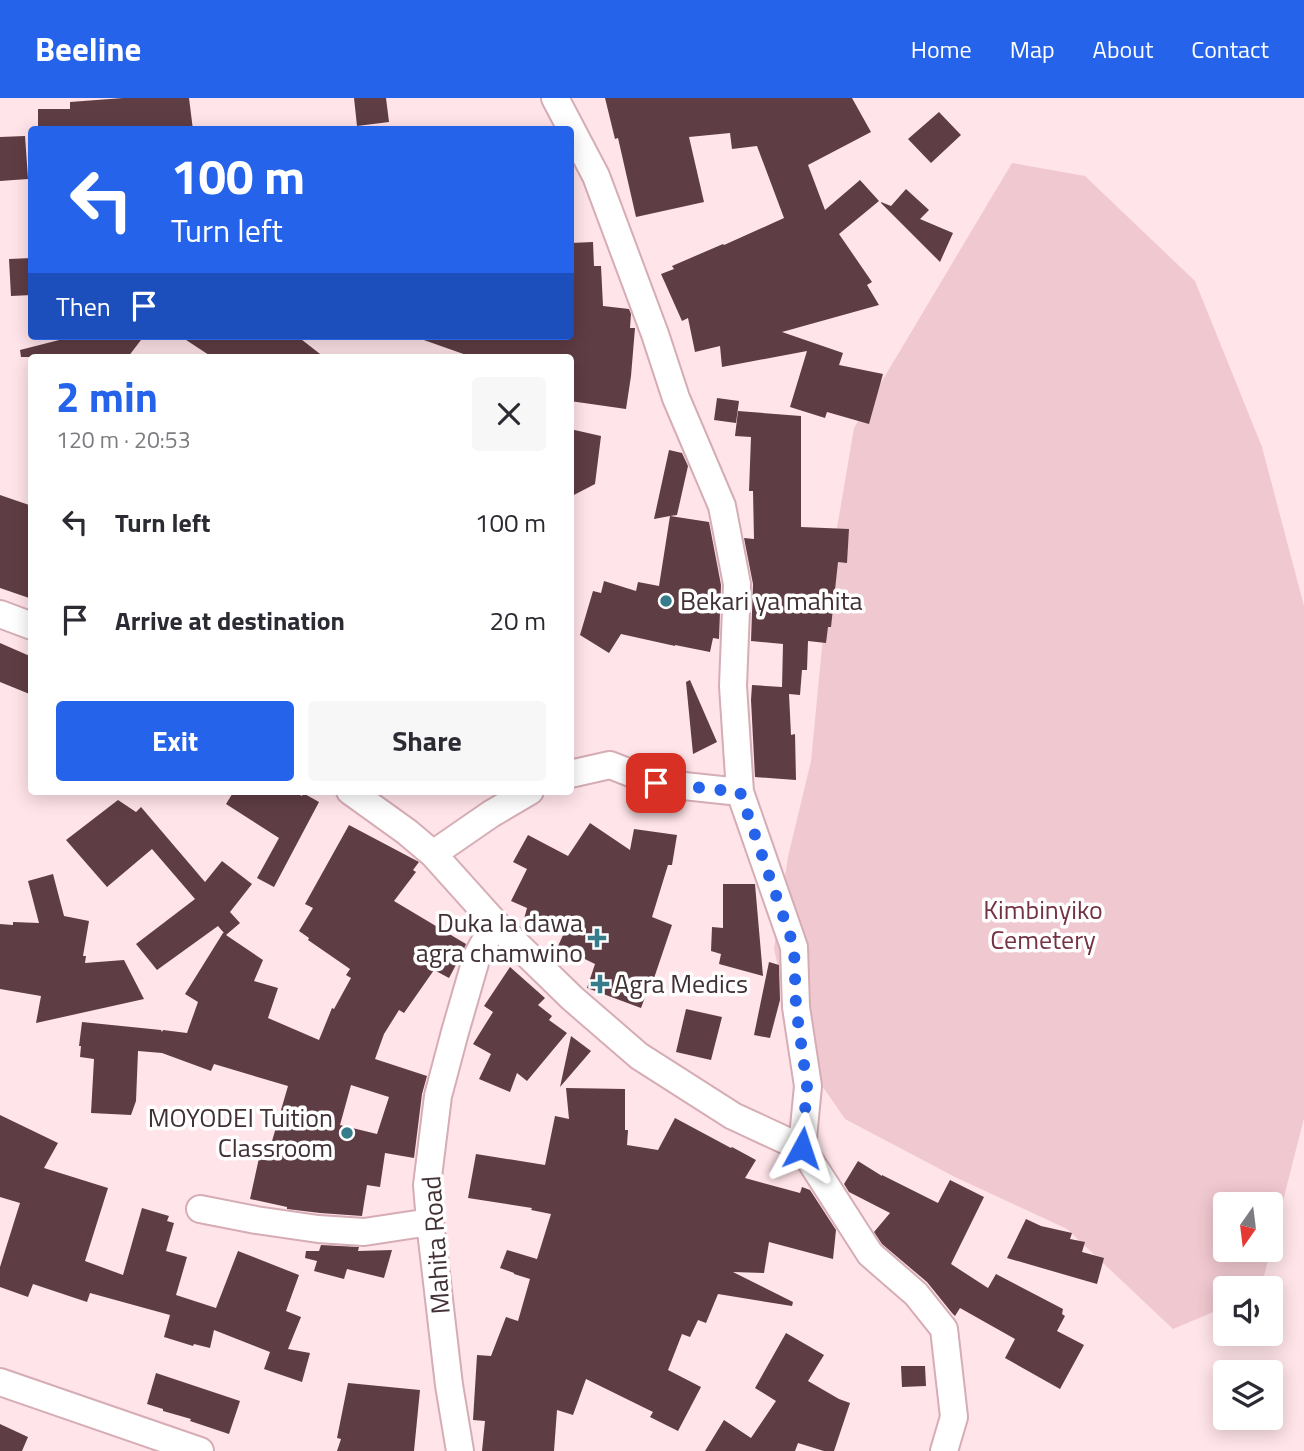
<!DOCTYPE html>
<html lang="en">
<head>
<meta charset="utf-8">
<style>
  body { margin:0; font-family:"Titillium Web",sans-serif; background:#f7f7f7; color:#2b2b33; height:100vh; display:flex; flex-direction:column; font-size:26px; white-space:nowrap }
  * { box-sizing:border-box; margin:0 }
  p { font-size:23px; color:#7c7c81 }
  .icon { flex:none; width:38px; height:38px; fill:none; stroke:currentColor; stroke-width:2; stroke-linecap:round; stroke-linejoin:round }
  .map { position:relative; flex:1; overflow:hidden }
  .side { position:absolute; left:28px; top:256px; width:546px; height:441px; display:flex; flex-direction:column; background:#fff; border-radius:7px; box-shadow:0 4px 18px #0003 }
  .side>* { flex:none }
  .hud { position:absolute; left:28px; top:28px; width:546px; height:214px; border-radius:7px; box-shadow:0 4px 18px #0003; background:#2563eb; color:#fff; overflow:hidden }
  .needle { width:46px; rotate:194deg }
  .controls { position:absolute; left:1213px; top:1094px; display:grid; gap:14px }
  .controls a { display:grid; place-items:center; width:70px; height:70px; border-radius:7px; background:#fff; box-shadow:0 4px 18px #0003; font-size:35px }
  .pin { position:absolute; display:grid; place-items:center; width:60px; height:60px; color:#fff; margin:-30px; border-radius:14px; box-shadow:0 4px 10px #0006 }
  .me { position:absolute; width:77px; margin:-38px; rotate:5deg; stroke-linejoin:round; filter:drop-shadow(0 0 5px #0008) }
  .turn { display:flex; align-items:center; gap:24px; height:147px; padding:0 28px; font-size:32px }
  .turn .icon { width:91px; height:91px; stroke-width:2.5 }
  .turn b { display:block; font-size:49px; line-height:60px }
  .then { display:flex; align-items:center; height:66px; padding:0 28px; background:#0003; gap:14px; font-size:26px }
  .round { display:grid; place-items:center; flex:none; width:74px; height:74px; border-radius:7px; background:#f7f7f7 }
  .head { display:flex; align-items:center; justify-content:space-between; height:119px; padding:0 28px }
  h1 { font-size:42px; font-weight:700; line-height:52px; color:#2563eb }
  .action { display:flex; gap:14px; margin-top:auto; padding:14px 28px }
  .action a { flex:1; height:80px; border-radius:7px; background:#2563eb; color:#fff; font-size:28px; font-weight:700; line-height:80px; text-align:center }
  .action a+a { background:#f7f7f7; color:#2b2b33 }
  ul { padding:0; list-style:none }
  li { display:flex; align-items:center; gap:21px; height:98px; padding:0 28px }
  li div { flex:1 }
  li b { display:block; font-size:26px }
  li em { font-style:normal }
  header { display:flex; align-items:center; gap:42px; box-sizing:border-box; height:98px; padding:0 35px; background:#2563eb; color:#fff }
  header strong { font-size:33px }
  nav { display:flex; gap:38px; margin-inline-start:auto; font-size:24px }
  .map>svg:first-child { display:block }
  .green { fill:#f0c8d0; fill-rule:evenodd }
  .building { fill:#5f3d44; fill-rule:evenodd }
  .lines { fill:none; stroke-linecap:round; stroke-linejoin:round }
  .minor-casing { stroke:#d6acb5; stroke-width:30 }
  .minor { stroke:#fff; stroke-width:26 }
  .route { stroke:#2563eb; stroke-width:12; stroke-dasharray:0 21.6 }
  .poi-dot { fill:#377c8a; stroke:#fff; stroke-width:2.5 }
  .labels { text-anchor:middle; stroke-width:7; stroke-linejoin:round; paint-order:stroke }
  .poi-label { font-size:26px; fill:#413034; stroke:#fff; text-anchor:start }
  .park-label { font-size:26px; fill:#743344; stroke:#fff }
  .street-label { font-size:26px; fill:#413034; stroke:#fff }
</style>
</head>
<body>
<header>
<strong>Beeline</strong>
<nav><a>Home</a><a>Map</a><a>About</a><a>Contact</a></nav>
</header>
<div class="map">
<svg width="1304" height="1353" viewBox="0 0 1304 1353">
  <rect width="100%" height="100%" fill="#ffe4e9"/>
  <path class="green" d="M 1012,65 L 1085,78 L 1195,183 L 1262,349 L 1304,508 L 1304,1020 L 1261,1190 L 1225,1190 L 1225,1209 L 1173,1231 L 1067,1131 L 955,1079 L 845,1021 L 798,953 L 774,851 L 788,759 L 811,663 L 829,477 L 854,330 ZM 1225,1106 L 1270,1106 L 1270,1152 L 1225,1152 Z"/>
  <path class="building" d="M 123,0 L 189,0 L 193,32 L 38,32 L 38,11 L 70,11 L 70,4 Z
    M 354,0 L 386,0 L 389,24 L 357,28 Z
    M 605,0 L 852,0 L 871,34 L 808,67 L 825,112 L 860,82 L 879,103 L 839,136 L 872,184 L 867,187 L 879,207 L 782,234 L 843,255 L 839,267 L 883,276 L 869,326 L 827,314 L 825,320 L 790,309 L 807,253 L 722,269 L 720,248 L 695,254 L 688,220 L 682,223 L 661,176 L 674,171 L 672,168 L 723,146 L 724,147 L 784,120 L 757,48 L 732,51 L 730,35 L 689,39 L 704,104 L 636,119 L 618,40 L 615,41 Z
    M 939,14 L 961,37 L 931,65 L 908,41 Z
    M 25,38 L 28,81 L 0,83 L 0,39 Z
    M 906,91 L 929,112 L 920,121 L 953,135 L 940,164 L 881,105 L 881,104 L 891,108 Z
    M 593,144 L 594,168 L 601,168 L 603,208 L 629,211 L 631,216 L 630,230 L 635,230 L 631,278 L 626,311 L 570,303 L 570,259 L 472,259 L 421,241 L 422,238 L 570,238 L 570,145 Z
    M 32,160 L 32,197 L 11,198 L 9,161 Z
    M 75,238 L 144,238 L 128,259 L 21,259 L 20,252 Z
    M 180,238 L 297,238 L 324,259 L 212,259 Z
    M 717,300 L 739,303 L 736,325 L 714,322 Z
    M 738,313 L 801,318 L 801,429 L 849,431 L 847,465 L 838,464 L 831,529 L 828,529 L 826,545 L 808,543 L 807,572 L 802,572 L 800,597 L 789,596 L 791,637 L 795,636 L 796,682 L 755,679 L 751,602 L 752,587 L 782,589 L 783,546 L 751,543 L 753,486 L 744,440 L 754,441 L 753,393 L 749,393 L 751,339 L 735,338 Z
    M 570,331 L 601,338 L 595,386 L 570,399 Z
    M 669,352 L 682,355 L 688,368 L 677,417 L 670,418 L 709,424 L 721,487 L 719,541 L 713,540 L 710,554 L 675,547 L 675,548 L 621,536 L 609,555 L 580,537 L 593,493 L 601,495 L 604,483 L 636,493 L 638,484 L 659,488 L 670,418 L 654,421 Z
    M 0,397 L 32,408 L 32,501 L 0,490 Z
    M 0,545 L 32,559 L 32,597 L 0,584 Z
    M 690,582 L 717,644 L 693,656 L 686,584 Z
    M 234,693 L 292,693 L 302,698 L 303,695 L 319,704 L 274,789 L 257,780 L 279,740 L 226,706 Z
    M 118,702 L 136,714 L 141,709 L 205,784 L 222,763 L 252,786 L 230,814 L 240,825 L 226,837 L 263,862 L 254,883 L 278,890 L 268,920 L 319,942 L 332,910 L 334,911 L 351,880 L 346,877 L 350,871 L 308,842 L 309,840 L 299,833 L 313,810 L 305,806 L 349,727 L 419,764 L 413,772 L 416,774 L 394,803 L 466,846 L 458,866 L 457,865 L 449,880 L 434,872 L 404,915 L 399,912 L 384,936 L 375,961 L 427,978 L 422,996 L 414,1060 L 385,1055 L 380,1089 L 367,1087 L 362,1118 L 320,1115 L 287,1111 L 287,1109 L 250,1101 L 259,1060 L 263,1062 L 266,1049 L 270,1050 L 288,988 L 214,966 L 211,973 L 162,955 L 138,953 L 136,1003 L 131,1017 L 91,1015 L 94,961 L 80,959 L 81,948 L 79,948 L 82,924 L 161,932 L 162,934 L 163,932 L 187,935 L 198,904 L 185,896 L 223,835 L 224,835 L 218,828 L 157,872 L 136,846 L 195,801 L 152,751 L 107,789 L 66,742 ZM 351,987 L 389,999 L 377,1036 L 340,1027 Z
    M 590,725 L 630,752 L 634,731 L 677,737 L 672,767 L 668,767 L 652,819 L 672,827 L 649,895 L 647,894 L 641,910 L 587,890 L 595,866 L 558,848 L 565,833 L 524,821 L 527,810 L 511,803 L 527,771 L 513,764 L 528,737 L 568,758 Z
    M 53,776 L 64,818 L 89,823 L 83,858 L 86,858 L 85,865 L 124,862 L 144,901 L 36,925 L 41,898 L 0,891 L 0,826 L 13,827 L 13,824 L 39,825 L 28,783 Z
    M 723,786 L 755,786 L 763,878 L 719,866 L 721,856 L 711,853 L 712,829 L 723,830 Z
    M 769,864 L 779,867 L 780,902 L 770,940 L 754,937 Z
    M 510,869 L 545,900 L 538,907 L 552,918 L 549,922 L 567,935 L 527,983 L 517,975 L 510,994 L 479,981 L 491,956 L 473,946 L 493,914 L 484,908 Z
    M 686,911 L 722,919 L 711,962 L 676,954 Z
    M 571,938 L 591,953 L 560,989 Z
    M 566,990 L 625,991 L 625,1032 L 628,1032 L 627,1047 L 658,1052 L 675,1020 L 731,1050 L 732,1049 L 756,1062 L 745,1080 L 800,1095 L 802,1089 L 810,1092 L 836,1132 L 833,1161 L 769,1144 L 764,1175 L 733,1174 L 793,1204 L 792,1208 L 718,1196 L 706,1225 L 698,1222 L 690,1239 L 682,1236 L 668,1272 L 701,1289 L 678,1333 L 650,1319 L 653,1314 L 586,1281 L 573,1317 L 557,1312 L 554,1353 L 482,1353 L 485,1323 L 473,1322 L 477,1257 L 491,1258 L 506,1219 L 518,1223 L 530,1181 L 514,1176 L 514,1175 L 500,1170 L 507,1152 L 537,1161 L 551,1116 L 531,1112 L 532,1110 L 468,1100 L 476,1056 L 545,1067 L 555,1018 L 569,1021 Z
    M 0,1017 L 58,1045 L 44,1070 L 108,1090 L 85,1163 L 123,1177 L 142,1110 L 169,1118 L 167,1123 L 174,1125 L 166,1153 L 187,1159 L 176,1197 L 216,1210 L 238,1153 L 299,1177 L 286,1213 L 301,1219 L 288,1251 L 310,1255 L 302,1284 L 264,1271 L 270,1254 L 214,1232 L 210,1250 L 194,1246 L 193,1248 L 164,1239 L 170,1217 L 90,1195 L 87,1204 L 33,1186 L 28,1199 L 0,1189 L 0,1169 L 20,1105 L 0,1099 Z
    M 858,1063 L 882,1078 L 882,1077 L 938,1105 L 950,1082 L 984,1099 L 951,1166 L 988,1190 L 996,1176 L 1063,1211 L 1062,1216 L 1065,1218 L 1057,1233 L 1084,1247 L 1060,1291 L 1005,1260 L 1015,1241 L 960,1210 L 955,1218 L 952,1215 L 927,1184 L 882,1146 L 874,1134 L 890,1115 L 849,1094 L 844,1086 Z
    M 1026,1121 L 1041,1128 L 1072,1135 L 1070,1141 L 1085,1144 L 1082,1154 L 1104,1160 L 1097,1186 L 1007,1160 Z
    M 321,1147 L 359,1149 L 358,1153 L 392,1152 L 384,1180 L 347,1171 L 344,1181 L 314,1173 L 317,1163 L 305,1160 L 306,1153 L 319,1153 Z
    M 786,1235 L 824,1257 L 808,1283 L 839,1301 L 850,1305 L 834,1353 L 824,1353 L 798,1345 L 795,1353 L 705,1353 L 724,1322 L 751,1340 L 776,1303 L 755,1290 Z
    M 901,1268 L 925,1268 L 926,1288 L 902,1289 Z
    M 156,1275 L 240,1303 L 229,1336 L 190,1323 L 191,1321 L 163,1313 L 163,1311 L 147,1306 Z
    M 348,1285 L 420,1292 L 414,1353 L 337,1353 L 341,1341 L 337,1340 Z
    M 0,1326 L 28,1339 L 22,1353 L 0,1353 Z"/>
  <g class="lines">
    <g class="minor-casing">
      <path id="minor" d="M 555,0 L 596,78 L 655,236 L 676,300 L 722,408 L 737,486 L 733,588 L 740,694 L 794,849 L 796,909 L 808,988 L 802,1050
        M 0,516 L 32,528
        M 570,676 L 610,667 L 656,685 L 740,694
        M 350,693 L 407,734 L 433,756 L 495,825 L 572,900 L 639,958 L 733,1018 L 802,1050 L 870,1156 L 916,1196 L 944,1231 L 954,1319 L 944,1353
        M 433,756 L 491,716 L 530,693
        M 200,1111 L 256,1122 L 318,1131 L 364,1134 L 430,1124
        M 0,1284 L 200,1353
        M 460,1353 L 449,1287 L 430,1124 L 427,1087 L 438,998 L 455,934 L 477,858 L 495,825"/>
    </g>
    <use href="#minor" class="minor"/>
  </g>
  <g class="lines">
    <path class="route" d="M 656,685 L 740,694 L 794,849 L 796,909 L 807,988 L 802,1050"/>
  </g>
  <g class="poi-dot">
    <circle cx="666" cy="503" r="7"/>
    <path d="M593.5 829.5h7v7h7v7h-7v7h-7v-7h-7v-7h7z"/>
    <path d="M596.5 875.5h7v7h7v7h-7v7h-7v-7h-7v-7h7z"/>
    <circle cx="347" cy="1035" r="7"/>
  </g>
  <g class="labels">
    <g class="poi-label">
      <text x="680" y="512">Bekari ya mahita</text>
      <text x="583" y="834" text-anchor="end">Duka la dawa<tspan x="583" dy="30">agra chamwino</tspan></text>
      <text x="614" y="895">Agra Medics</text>
      <text x="333" y="1029" text-anchor="end">MOYODEI Tuition<tspan x="333" dy="30">Classroom</tspan></text>
    </g>
    <g class="park-label">
      <text x="1043" y="821">Kimbinyiko<tspan x="1043" dy="30">Cemetery</tspan></text>
    </g>
    <g class="street-label">
      <text transform="translate(436 1147) rotate(-94)" y="9">Mahita Road</text>
    </g>
  </g>
</svg>
<div class="controls">
<a><svg class="needle" viewBox="-14 -14 28 28"><path d="M0-13l5 13h-10z" fill="#e53935"/><path d="M0 13l5-13h-10z" fill="#7c7c81"/></svg></a>
<a><svg class="icon" aria-label="sound" viewBox="0 0 24 24"><path d="M4 9h4l5-4v14l-5-4H4zM17 9q2 3 0 6"/></svg></a>
<a><svg class="icon" aria-label="layers" viewBox="0 0 24 24"><path d="M12 4l9 5-9 5-9-5zM3 14l9 5 9-5"/></svg></a>
</div>
<div class="pin" style="left:656px;top:685px;background:#d93025"><svg class="icon" aria-label="arrive" viewBox="0 0 24 24"><path d="M6 21V4h12l-3 4 3 4H6"/></svg></div>
<svg class="me" style="left:802px;top:1050px" viewBox="-20 -20 40 40"><path d="M0-17L14 15 0 8-14 15z" fill="#2563eb" stroke="#fff" stroke-width="4"/></svg>
<div class="hud">
<div class="turn"><svg class="icon" aria-label="left" viewBox="0 0 24 24"><path d="M17 20v-9H6M10 6l-5 5 5 5"/></svg><div><b>100 m</b>Turn left</div></div>
<div class="then">Then<svg class="icon" aria-label="arrive" viewBox="0 0 24 24"><path d="M6 21V4h12l-3 4 3 4H6"/></svg></div>
</div>
<section class="side">
<div class="head"><div><h1>2 min</h1><p>120 m · 20:53</p></div><a class="round"><svg class="icon" aria-label="close" viewBox="0 0 24 24"><path d="M6 6l12 12M18 6L6 18"/></svg></a></div>
<ul>
<li><svg class="icon" aria-label="left" viewBox="0 0 24 24"><path d="M17 20v-9H6M10 6l-5 5 5 5"/></svg><div><b>Turn left</b></div><em>100 m</em></li>
<li><svg class="icon" aria-label="arrive" viewBox="0 0 24 24"><path d="M6 21V4h12l-3 4 3 4H6"/></svg><div><b>Arrive at destination</b></div><em>20 m</em></li>
</ul>
<div class="action"><a>Exit</a><a>Share</a></div>
</section>
</div>
</body>
</html>
